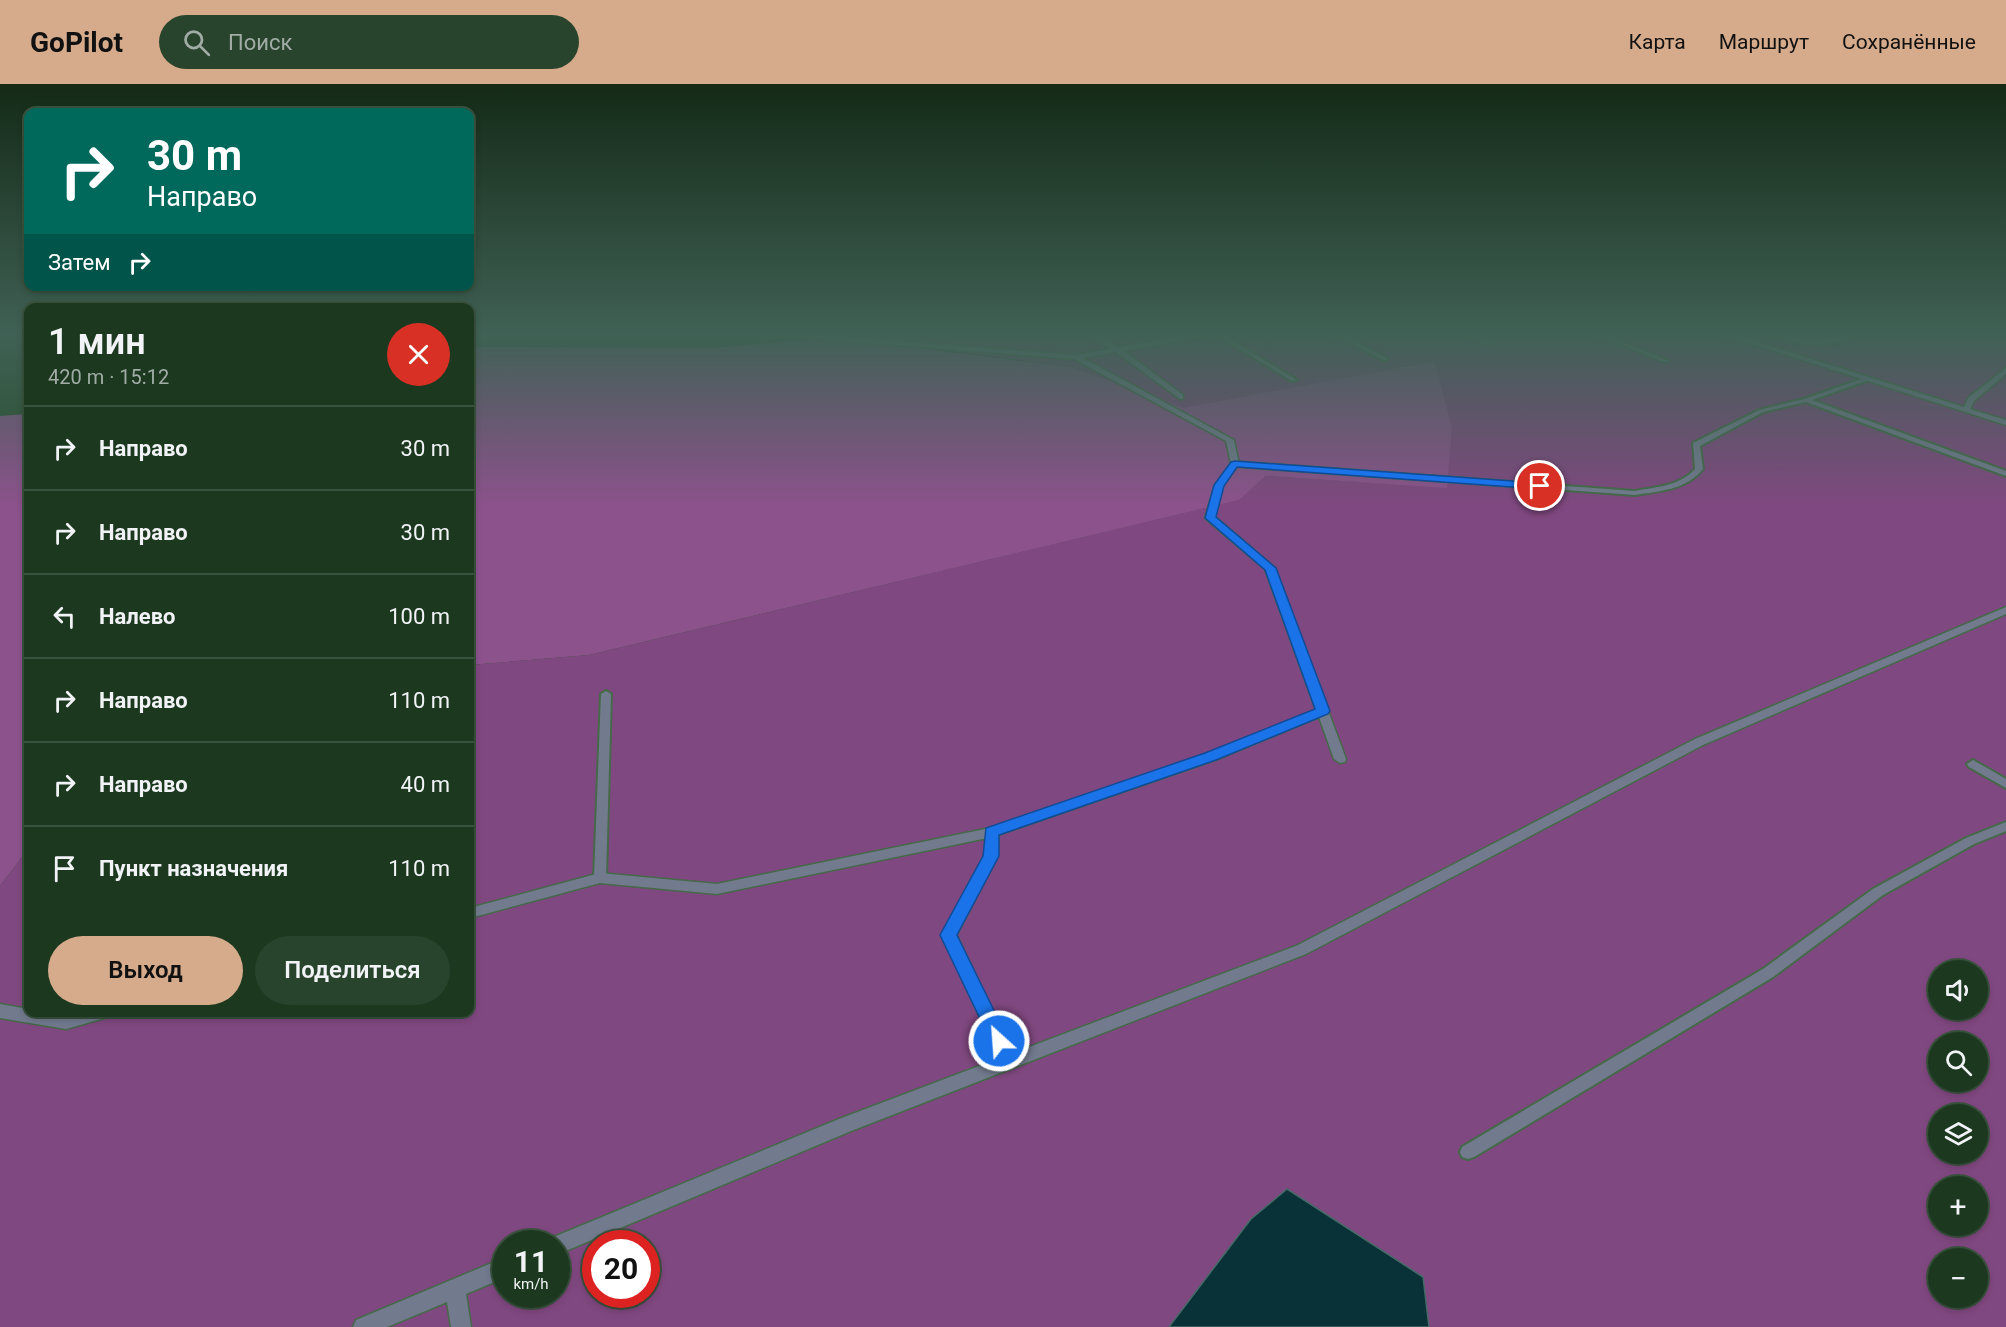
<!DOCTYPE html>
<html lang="ru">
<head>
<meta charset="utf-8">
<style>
  body { margin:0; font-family:Roboto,sans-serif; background:#29442d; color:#f1f3f6; height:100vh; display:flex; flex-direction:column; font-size:22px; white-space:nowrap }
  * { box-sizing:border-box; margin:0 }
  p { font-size:20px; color:#a0aca5 }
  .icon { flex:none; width:33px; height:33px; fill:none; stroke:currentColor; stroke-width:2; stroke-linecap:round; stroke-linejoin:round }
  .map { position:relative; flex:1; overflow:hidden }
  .side { position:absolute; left:24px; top:219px; width:450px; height:714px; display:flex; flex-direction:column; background:#1c3920; border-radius:12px; box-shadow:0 3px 9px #0003,0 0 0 2px #3a533e }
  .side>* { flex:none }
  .guide { position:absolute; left:24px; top:24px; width:450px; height:183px; border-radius:12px; box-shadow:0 3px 9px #0003,0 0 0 2px #3a533e; background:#00695c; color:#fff; overflow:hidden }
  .controls { position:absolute; left:1928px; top:876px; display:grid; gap:12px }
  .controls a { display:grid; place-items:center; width:60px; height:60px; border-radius:50%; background:#1c3920; box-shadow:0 3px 9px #0003,0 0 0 2px #3a533e; font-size:30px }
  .speed { position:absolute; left:492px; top:1146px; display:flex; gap:12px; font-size:30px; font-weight:700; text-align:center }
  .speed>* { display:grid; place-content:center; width:78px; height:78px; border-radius:50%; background:#1c3920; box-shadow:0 3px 9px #0003,0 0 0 2px #3a533e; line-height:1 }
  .speed small { font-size:15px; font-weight:400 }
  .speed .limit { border:9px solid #d22; background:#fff; color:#111 }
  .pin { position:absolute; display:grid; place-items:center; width:51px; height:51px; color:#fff; margin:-26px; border:3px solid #fff; border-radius:50%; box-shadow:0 2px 6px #0007 }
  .me { position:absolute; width:66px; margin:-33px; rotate:334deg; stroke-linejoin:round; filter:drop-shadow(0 0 4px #0008) }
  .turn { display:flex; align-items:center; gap:21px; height:126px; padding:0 24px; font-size:27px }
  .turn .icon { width:78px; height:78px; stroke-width:2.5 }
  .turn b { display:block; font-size:42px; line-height:51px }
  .then { display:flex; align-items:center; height:57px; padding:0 24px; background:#0003; gap:12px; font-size:22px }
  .round { display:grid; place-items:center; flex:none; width:63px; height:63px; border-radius:32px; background:#29442d }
  .summary { display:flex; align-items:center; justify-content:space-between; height:102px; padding:0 24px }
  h1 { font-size:36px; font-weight:600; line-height:45px }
  .action { display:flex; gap:12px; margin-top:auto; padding:12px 24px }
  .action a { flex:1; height:69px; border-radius:36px; background:#d6ab8b; color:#111; font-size:24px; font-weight:600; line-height:69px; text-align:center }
  .action a+a { background:#29442d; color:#f1f3f6 }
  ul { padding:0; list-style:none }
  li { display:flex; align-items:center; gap:18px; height:84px; padding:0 24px; border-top:2px solid #3a533e }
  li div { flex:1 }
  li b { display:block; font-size:22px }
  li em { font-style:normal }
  header { display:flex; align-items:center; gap:36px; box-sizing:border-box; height:84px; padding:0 30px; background:#d6ab8b; color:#111 }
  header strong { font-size:28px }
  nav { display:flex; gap:33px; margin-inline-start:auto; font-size:21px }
  .search { width:420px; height:54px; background:#29442d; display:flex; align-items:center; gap:15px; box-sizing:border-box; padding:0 21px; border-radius:33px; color:#a0aca5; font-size:22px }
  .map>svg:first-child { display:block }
  .green { fill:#804880; fill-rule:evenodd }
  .forest { fill:#8c528c }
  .water { fill:#083237; stroke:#466a67; stroke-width:1.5 }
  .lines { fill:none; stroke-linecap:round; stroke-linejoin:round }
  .service-casing { stroke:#456949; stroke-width:4 }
  .minor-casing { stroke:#456949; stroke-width:3 }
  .service { fill:#727b8e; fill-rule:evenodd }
  .minor { fill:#727b8e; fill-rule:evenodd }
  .route { fill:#1a73e8; stroke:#114b97; stroke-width:1.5 }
</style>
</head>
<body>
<header>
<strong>GoPilot</strong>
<div class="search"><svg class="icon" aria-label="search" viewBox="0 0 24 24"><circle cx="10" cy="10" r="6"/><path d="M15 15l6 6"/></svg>Поиск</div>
<nav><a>Карта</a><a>Маршрут</a><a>Сохранённые</a></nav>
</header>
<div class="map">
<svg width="2006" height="1243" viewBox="0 0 2006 1243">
  <rect width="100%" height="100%" fill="#254c2a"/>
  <path class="green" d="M 815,249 L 2006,249 L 2006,1243 L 1429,1243 L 1423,1193 L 1251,1135 L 1169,1243 L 0,1243 L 0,802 L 28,765 L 28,928 L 470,928 L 470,581 L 589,571 L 1238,416 L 1266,392 L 1447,403 L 1434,277 L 1182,325 L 1071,283 ZM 1938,886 L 1977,886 L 1977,926 L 1938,926 ZM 1938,958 L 1977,958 L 1977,998 L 1938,998 ZM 1938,1030 L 1977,1030 L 1977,1070 L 1938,1070 ZM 1938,1102 L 1977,1102 L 1977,1142 L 1938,1142 ZM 506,1160 L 556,1160 L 556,1210 L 506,1210 ZM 596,1160 L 646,1160 L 646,1210 L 596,1210 ZM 1938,1174 L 1977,1174 L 1977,1214 L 1938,1214 Z"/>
  <path class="forest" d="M 831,253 L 1071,283 L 1183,324 L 1434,277 L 1452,343 L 1447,404 L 1266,392 L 1239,416 L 589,571 L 470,581 L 470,263 L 714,264 Z
    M 28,330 L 28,765 L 0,802 L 0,332 Z"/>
  <path class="water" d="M 1287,1105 L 1423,1193 L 1429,1243 L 1169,1243 L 1251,1135 Z"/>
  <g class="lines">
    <g class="service-casing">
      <path id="service" d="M 1213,249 L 1220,249 L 1297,296 L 1292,297 Z
        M 1332,249 L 1339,249 L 1388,275 L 1383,276 Z
        M 1464,249 L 1471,249 L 1493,259 L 1488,260 Z
        M 1593,249 L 1600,249 L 1669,277 L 1664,278 Z
        M 1766,249 C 1784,247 1803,257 1822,256 C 1835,256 1846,248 1858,249 C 1835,266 1790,261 1766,249 Z
        M 1867,293 L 1870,295 L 1869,296 L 1812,316 L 2006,387 L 2006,392 L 1806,318 L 1763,328 L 1700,362 L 1703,385 C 1686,406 1660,407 1635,411 L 1235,382 L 1231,380 L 1235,378 L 1635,407 C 1656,403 1680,402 1695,385 L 1693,359 L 1759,326 L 1804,315 Z
        M 606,607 L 611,610 L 606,794 L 604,797 L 600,799 L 596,797 L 594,794 L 601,610 Z
        M 1973,676 L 2006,695 L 2006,704 L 1969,683 L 1967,680 Z
        M 2006,738 L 2006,747 L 1974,760 L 1883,811 L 1773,893 L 1474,1073 L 1468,1075 L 1462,1073 L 1460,1068 L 1462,1063 L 1763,885 L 1873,805 L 1966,754 Z
        M 992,744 L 996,745 L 998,748 L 997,772 L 956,851 L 1016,978 L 1014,983 L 1009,984 L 1004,983 L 942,851 L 985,772 L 986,748 L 988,745 Z"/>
    </g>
    <g class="minor-casing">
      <path id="minor" d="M 766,249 L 790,249 L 1076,271 L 1111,265 L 1088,249 L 1095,249 L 1119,263 L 1202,249 L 1214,249 L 1211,251 L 1124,267 L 1183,311 L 1183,315 L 1180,315 L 1116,268 L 1083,274 L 1234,356 L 1239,380 L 1223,401 L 1215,433 L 1275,484 L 1346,675 L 1345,678 L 1340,679 L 1334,675 L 1319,633 L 1215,676 L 992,753 L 717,810 L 600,799 L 470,834 L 470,824 L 600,789 L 717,800 L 990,744 L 1207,670 L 1316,626 L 1265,485 L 1205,434 L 1215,401 L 1231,380 L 1226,357 L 1074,275 L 769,251 Z
        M 1720,249 L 1729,249 L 1964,323 L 1968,314 L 2006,284 L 2006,290 L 1974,317 L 1970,325 L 2006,336 L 2006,341 L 1721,250 Z
        M 2006,523 L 2006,530 L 1703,661 L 1306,870 L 851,1047 L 556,1171 L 556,1160 L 547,1160 L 549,1155 L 839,1035 L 1296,862 L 1695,655 Z
        M 0,920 L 28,925 L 28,928 L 50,928 L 66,931 L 76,928 L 110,928 L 108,933 L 66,945 L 0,934 Z
        M 506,1173 L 506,1193 L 466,1210 L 471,1243 L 451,1243 L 447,1218 L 387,1243 L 353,1243 L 356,1236 Z"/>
    </g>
    <use href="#service" class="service"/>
    <use href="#minor" class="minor"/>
  </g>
  <linearGradient id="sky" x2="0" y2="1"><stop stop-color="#142a17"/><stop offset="0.59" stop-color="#406155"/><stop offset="1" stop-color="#406155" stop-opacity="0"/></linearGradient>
  <rect width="2006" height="423" fill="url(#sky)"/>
  <path class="route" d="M 1235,377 L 1540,399 L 1546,402 L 1540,405 L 1237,383 L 1224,402 L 1216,433 L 1276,484 L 1330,627 L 1328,630 L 1216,676 L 999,751 L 999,772 L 957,851 L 1009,957 L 1006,962 L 999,965 L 993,962 L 940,851 L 983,772 L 986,744 L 1205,669 L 1315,625 L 1265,486 L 1205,434 L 1214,401 L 1231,378 Z"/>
</svg>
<div class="controls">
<a><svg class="icon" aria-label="sound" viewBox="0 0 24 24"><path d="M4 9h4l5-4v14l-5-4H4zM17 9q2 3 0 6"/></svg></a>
<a><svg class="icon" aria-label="search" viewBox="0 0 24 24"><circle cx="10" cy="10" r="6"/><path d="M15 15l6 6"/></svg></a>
<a><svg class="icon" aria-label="layers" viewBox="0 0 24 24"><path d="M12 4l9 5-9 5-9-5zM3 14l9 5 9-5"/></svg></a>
<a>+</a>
<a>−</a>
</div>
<div class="speed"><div>11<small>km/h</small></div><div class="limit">20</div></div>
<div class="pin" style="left:1540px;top:402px;background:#d93025"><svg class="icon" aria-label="arrive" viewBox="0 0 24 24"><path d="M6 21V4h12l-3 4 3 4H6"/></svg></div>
<svg class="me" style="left:999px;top:957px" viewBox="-20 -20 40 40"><circle r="17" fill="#1a73e8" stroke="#fff" stroke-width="3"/><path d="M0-11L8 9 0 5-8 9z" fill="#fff"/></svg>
<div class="guide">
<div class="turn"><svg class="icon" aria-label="right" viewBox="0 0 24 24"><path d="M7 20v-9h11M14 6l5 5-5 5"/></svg><div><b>30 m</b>Направо</div></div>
<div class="then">Затем<svg class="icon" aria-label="right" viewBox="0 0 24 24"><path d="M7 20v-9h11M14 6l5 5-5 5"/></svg></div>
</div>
<section class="side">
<div class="summary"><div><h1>1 мин</h1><p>420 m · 15:12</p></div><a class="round" style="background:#d93025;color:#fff"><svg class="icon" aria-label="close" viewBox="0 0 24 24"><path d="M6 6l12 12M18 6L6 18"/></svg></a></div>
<ul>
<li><svg class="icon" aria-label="right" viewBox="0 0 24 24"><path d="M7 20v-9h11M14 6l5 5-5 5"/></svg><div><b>Направо</b></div><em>30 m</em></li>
<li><svg class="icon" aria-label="right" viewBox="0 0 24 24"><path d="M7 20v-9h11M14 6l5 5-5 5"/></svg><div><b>Направо</b></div><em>30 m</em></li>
<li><svg class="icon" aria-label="left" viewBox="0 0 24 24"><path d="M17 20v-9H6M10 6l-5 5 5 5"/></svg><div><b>Налево</b></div><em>100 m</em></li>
<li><svg class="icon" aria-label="right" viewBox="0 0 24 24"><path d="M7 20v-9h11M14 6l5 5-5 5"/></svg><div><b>Направо</b></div><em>110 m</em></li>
<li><svg class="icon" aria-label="right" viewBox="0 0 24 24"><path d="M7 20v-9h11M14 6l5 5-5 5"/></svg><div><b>Направо</b></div><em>40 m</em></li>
<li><svg class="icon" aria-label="arrive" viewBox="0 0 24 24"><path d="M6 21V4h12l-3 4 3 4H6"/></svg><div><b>Пункт назначения</b></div><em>110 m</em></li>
</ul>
<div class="action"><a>Выход</a><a>Поделиться</a></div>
</section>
</div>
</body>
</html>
